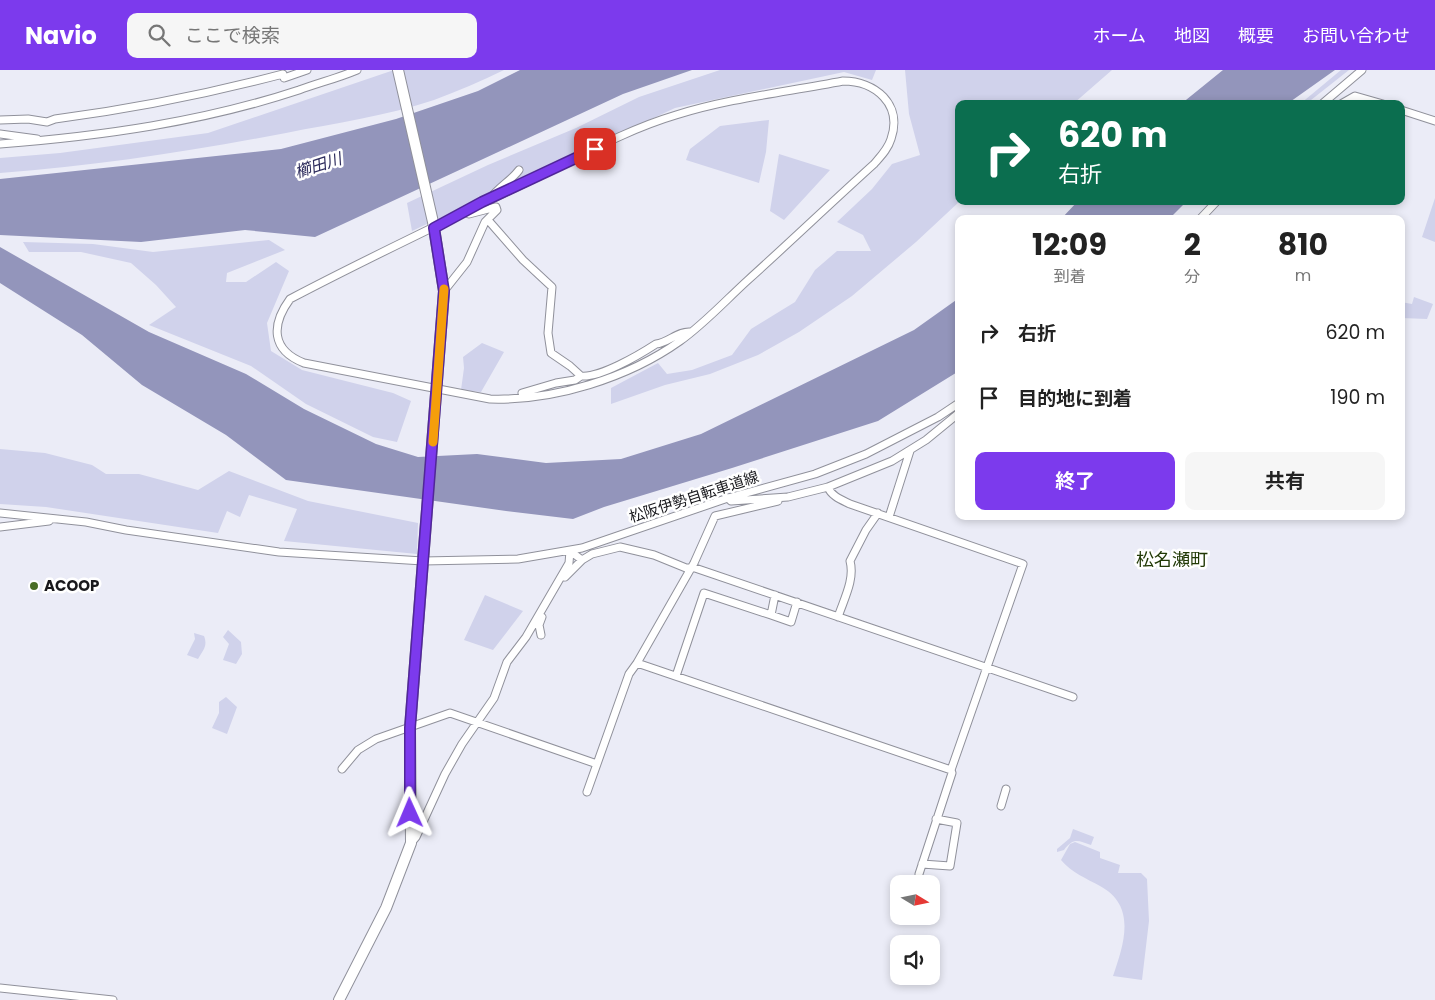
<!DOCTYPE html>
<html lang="ja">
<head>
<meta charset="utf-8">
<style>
  body { margin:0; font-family:Poppins,"Noto Sans JP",sans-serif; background:#f6f6f6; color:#222; height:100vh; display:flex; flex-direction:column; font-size:19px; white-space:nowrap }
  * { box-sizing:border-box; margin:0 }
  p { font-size:16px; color:#767676 }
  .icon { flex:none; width:28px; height:28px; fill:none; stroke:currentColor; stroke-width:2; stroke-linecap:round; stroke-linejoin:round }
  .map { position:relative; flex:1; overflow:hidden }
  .panel { position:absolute; left:955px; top:145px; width:450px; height:305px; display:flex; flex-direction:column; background:#fff; border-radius:10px; box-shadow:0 2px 8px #0003 }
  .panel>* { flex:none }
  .banner { position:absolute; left:955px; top:30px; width:450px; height:105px; border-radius:10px; box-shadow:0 2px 8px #0003; background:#0b6e4f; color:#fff; overflow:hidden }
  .needle { width:32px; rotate:100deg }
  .fabs { position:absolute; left:890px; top:805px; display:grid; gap:10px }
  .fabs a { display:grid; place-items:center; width:50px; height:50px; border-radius:10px; background:#fff; box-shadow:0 2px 8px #0003; font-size:25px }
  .pin { position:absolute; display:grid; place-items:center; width:42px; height:42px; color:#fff; margin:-21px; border-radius:10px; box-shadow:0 2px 8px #0006 }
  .me { position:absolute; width:55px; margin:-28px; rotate:359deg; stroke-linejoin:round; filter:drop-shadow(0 0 4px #0008) }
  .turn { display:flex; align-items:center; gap:18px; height:105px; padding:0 20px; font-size:22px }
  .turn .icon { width:65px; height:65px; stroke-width:2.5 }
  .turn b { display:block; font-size:35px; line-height:42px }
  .eta { display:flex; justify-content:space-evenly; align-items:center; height:85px; text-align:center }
  .eta b { font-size:30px; font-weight:700; line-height:35px }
  .button { display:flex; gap:10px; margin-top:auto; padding:10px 20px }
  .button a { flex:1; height:58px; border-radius:10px; background:#7c3aed; color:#fff; font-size:20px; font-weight:700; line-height:58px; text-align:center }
  .button a+a { background:#f6f6f6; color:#222 }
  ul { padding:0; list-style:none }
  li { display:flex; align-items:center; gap:15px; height:65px; padding:0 20px }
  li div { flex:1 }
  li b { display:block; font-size:19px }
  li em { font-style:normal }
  header { display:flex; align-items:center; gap:30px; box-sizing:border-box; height:70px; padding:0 25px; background:#7c3aed; color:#fff }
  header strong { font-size:24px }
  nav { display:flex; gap:28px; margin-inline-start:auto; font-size:18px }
  .search { width:350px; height:45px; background:#f6f6f6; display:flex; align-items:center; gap:12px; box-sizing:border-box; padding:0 18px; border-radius:10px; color:#767676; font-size:19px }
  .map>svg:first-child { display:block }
  .green { fill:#d0d2eb }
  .water { fill:#9395bb }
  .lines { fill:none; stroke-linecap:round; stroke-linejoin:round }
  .street-casing { stroke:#90919b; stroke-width:9 }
  .secondary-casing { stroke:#90919b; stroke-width:12 }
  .street { stroke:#fff; stroke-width:7 }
  .secondary { stroke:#fff; stroke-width:10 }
  .route-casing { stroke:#51269a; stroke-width:12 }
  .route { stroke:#7c3aed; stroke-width:9 }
  .slow { stroke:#f59e0b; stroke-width:9 }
  .poi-dot { fill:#486c25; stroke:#fff; stroke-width:2 }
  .labels { text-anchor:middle; stroke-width:5; stroke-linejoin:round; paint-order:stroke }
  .street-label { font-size:15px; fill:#18181c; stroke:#fff }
  .poi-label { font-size:15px; font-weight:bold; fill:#18181c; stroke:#fff; text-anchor:start }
  .water-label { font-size:16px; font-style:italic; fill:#2c2b5c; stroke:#fff }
  .quarter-label { font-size:18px; fill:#213906; stroke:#fff }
</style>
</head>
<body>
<header>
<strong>Navio</strong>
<div class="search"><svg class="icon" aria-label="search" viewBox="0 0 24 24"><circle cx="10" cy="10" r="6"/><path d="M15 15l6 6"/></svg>ここで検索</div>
<nav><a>ホーム</a><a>地図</a><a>概要</a><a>お問い合わせ</a></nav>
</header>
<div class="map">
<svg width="1435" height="930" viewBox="0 0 1435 930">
  <rect width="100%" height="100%" fill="#ebecf7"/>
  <path class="green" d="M 394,0 L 504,0 C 482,11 458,21 434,30 C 387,46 335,53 286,63 C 191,81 97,96 0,103 L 0,88 L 60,83 L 208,63 Z
    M 720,0 L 876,0 L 872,10 L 844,2 L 675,38 L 412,161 L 407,133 L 488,95 L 576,58 L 639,27 Z
    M 905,0 L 1112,0 L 1073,34 L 959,34 L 959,131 L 960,131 L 916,172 L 852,226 L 799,262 L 758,285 L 710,304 L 665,315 L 611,334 L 611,318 L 658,293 L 667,304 L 692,300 L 732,285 L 751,259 L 795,232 L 815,200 L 837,181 L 871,181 L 863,165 L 837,152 L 872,119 L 892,94 L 920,85 L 909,44 Z
    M 1341,0 L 1349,0 L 1306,34 L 1300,34 Z
    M 769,50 L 766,82 L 759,113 L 686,90 L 690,79 L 720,56 Z
    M 779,84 L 830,100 L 784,150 L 770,141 Z
    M 1435,128 L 1435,172 L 1422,167 Z
    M 269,170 L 285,180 L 227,203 L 226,212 L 246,212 L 276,192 L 289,201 L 267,253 L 271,281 L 302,300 L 393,323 L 411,331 L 397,372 L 373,367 L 306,334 L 251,296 L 149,255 L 176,237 L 156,215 L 131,193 L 81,182 L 29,182 L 23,172 L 93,174 L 153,182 Z
    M 1414,227 L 1433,234 L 1427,249 L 1401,248 L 1401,232 L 1412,234 Z
    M 482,273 L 504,282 L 481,322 L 461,320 L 464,298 L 463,287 Z
    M 0,379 L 45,383 L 92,395 L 106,404 L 139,404 L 198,420 L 229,401 L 308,431 L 418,453 L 417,484 L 284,471 L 297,439 L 249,425 L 240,447 L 227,441 L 218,463 L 46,437 L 0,434 Z
    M 485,525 L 523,541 L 493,580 L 464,570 Z
    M 228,560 L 241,572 L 242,584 L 236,594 L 223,590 L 229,574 L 223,567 Z
    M 194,563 L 204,566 C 208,576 203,580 198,589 L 187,585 L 195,569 Z
    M 226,627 L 237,637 L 227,664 L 212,658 L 219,643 L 219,632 Z
    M 1073,759 L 1094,767 L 1091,775 C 1078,771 1074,767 1064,780 L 1057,782 L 1057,779 L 1070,768 Z
    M 1075,772 L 1100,782 L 1100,788 L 1120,795 L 1118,803 L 1141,803 L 1147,809 L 1149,851 L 1142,910 L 1113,906 C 1124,874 1137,836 1100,816 C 1087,809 1071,802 1061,790 L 1070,774 Z"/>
  <path class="water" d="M 520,0 L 692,0 L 623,24 L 315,167 L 245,160 L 141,172 L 0,165 L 0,109 L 281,79 L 396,49 L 478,21 Z
    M 1223,0 L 1335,0 L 1287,34 L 1181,34 Z
    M 1078,131 L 1187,131 L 1169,149 L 1061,149 Z
    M 0,177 L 149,262 L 246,304 L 304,339 L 376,374 L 418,387 L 477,384 L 546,393 L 621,389 L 701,364 L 914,260 L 959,228 L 959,301 L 878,351 L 732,398 L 604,437 L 573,449 L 506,441 L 286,410 L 226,365 L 142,315 L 82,265 L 0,213 Z"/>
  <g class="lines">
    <g class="street-casing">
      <path id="street" d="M 843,11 C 875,11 903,34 891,69 C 888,79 881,86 874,94 C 832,132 790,172 748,210 C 726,230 704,254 680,271 C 628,308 554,331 490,329 L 304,293 C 271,280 271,255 290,229 C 366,189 444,152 521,115 C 572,91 622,61 676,45 C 730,28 787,22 843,11 Z
        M 1322,34 L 1362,0
        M 1341,34 L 1355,26 L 1383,34
        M 1401,40 L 1435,51
        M 0,50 L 28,49 L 47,52 L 55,49 C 132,39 207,24 283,4 L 284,8 L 307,0
        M 0,64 L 37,69
        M 0,74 C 102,66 202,52 299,20 C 318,13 338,8 357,0
        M 490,129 C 498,117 511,111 519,100
        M 1200,149 L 1217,131
        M 488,150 L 523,190 L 552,217 L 548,263 L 551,283 L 570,296 L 581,306 L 575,310 L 556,313 L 522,323
        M 444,221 L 467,192 L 485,152 L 497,140 L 496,137 L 469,144 L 465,142
        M 581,306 C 600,308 639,285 656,274 C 668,273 678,261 690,262
        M 828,417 L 892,391 L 926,370 L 959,343
        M 728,428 L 731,431 L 788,427 L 828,417 C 831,426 842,430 850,434 L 1023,494 L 951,700 L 952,703 L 919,804
        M 0,443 L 86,452 L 126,460 L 279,482 L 423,491 L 518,489 L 582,478 L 728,428 L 815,404 L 866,384 L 938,347 L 959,333
        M 889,447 L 910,381
        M 0,457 L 49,451
        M 570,481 L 582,490 L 592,484 L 620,477 L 654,485 L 686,498 L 695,498 L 1073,627
        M 565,507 L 582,490
        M 775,525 L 771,545 L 791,552 L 797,532
        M 838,547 C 844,529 855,509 850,491 L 866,460 L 878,443
        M 541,565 L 539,555 L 542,547
        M 637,593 L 951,700
        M 676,606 L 704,523 L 771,545
        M 342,699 L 358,680 L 376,669 L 450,643 L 597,694
        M 587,722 L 629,604 L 637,593 L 694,493 L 715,446 L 778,431
        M 1001,736 L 1006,719
        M 411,773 L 416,767 L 445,704 L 462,674 L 494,628 L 507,592 L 526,567 L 569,493 L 570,481
        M 922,794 L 950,796 L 957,753 L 936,749
        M 0,918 L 113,930"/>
    </g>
    <g class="secondary-casing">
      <path id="secondary" d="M 339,930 L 386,838 L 411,773 L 410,658 L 444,221 L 433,152 L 398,0"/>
    </g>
    <use href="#street" class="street"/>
    <use href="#secondary" class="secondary"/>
  </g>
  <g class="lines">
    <g class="route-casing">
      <path id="route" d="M 410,743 L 410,658 L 444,221 L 434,158 L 482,132 L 595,79"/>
    </g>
    <use href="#route" class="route"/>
    <path class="slow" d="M 433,372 L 444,219"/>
  </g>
  <circle class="poi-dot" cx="34" cy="516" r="5"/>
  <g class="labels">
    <g class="street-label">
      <text transform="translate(694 427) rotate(-18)" y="5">松阪伊勢自転車道線</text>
    </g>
    <g class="poi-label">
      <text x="44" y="521">ACOOP</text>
    </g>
    <g class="water-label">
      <text transform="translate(318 95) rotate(-18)" y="6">櫛田川</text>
    </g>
    <g class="quarter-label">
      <text x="1172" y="496">松名瀬町</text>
    </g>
  </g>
</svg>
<div class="fabs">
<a><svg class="needle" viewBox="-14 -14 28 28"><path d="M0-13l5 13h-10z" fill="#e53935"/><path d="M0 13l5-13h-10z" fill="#767676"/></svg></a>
<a><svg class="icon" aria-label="sound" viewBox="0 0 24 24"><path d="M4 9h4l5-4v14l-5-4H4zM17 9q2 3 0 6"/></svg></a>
</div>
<div class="pin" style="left:595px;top:79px;background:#d93025"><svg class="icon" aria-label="arrive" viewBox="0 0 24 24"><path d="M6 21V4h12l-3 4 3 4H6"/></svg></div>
<svg class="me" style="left:410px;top:743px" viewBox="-20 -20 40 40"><path d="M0-17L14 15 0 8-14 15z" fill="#7c3aed" stroke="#fff" stroke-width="4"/></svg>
<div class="banner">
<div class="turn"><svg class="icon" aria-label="right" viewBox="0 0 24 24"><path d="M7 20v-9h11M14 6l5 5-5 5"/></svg><div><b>620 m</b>右折</div></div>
</div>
<section class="panel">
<div class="eta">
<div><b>12:09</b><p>到着</p></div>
<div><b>2</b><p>分</p></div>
<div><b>810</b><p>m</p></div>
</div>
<ul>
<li><svg class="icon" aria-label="right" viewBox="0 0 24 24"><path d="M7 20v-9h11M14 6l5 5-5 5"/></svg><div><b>右折</b></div><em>620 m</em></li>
<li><svg class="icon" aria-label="arrive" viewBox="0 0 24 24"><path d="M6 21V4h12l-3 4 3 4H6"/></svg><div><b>目的地に到着</b></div><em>190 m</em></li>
</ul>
<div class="button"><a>終了</a><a>共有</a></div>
</section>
</div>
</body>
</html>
